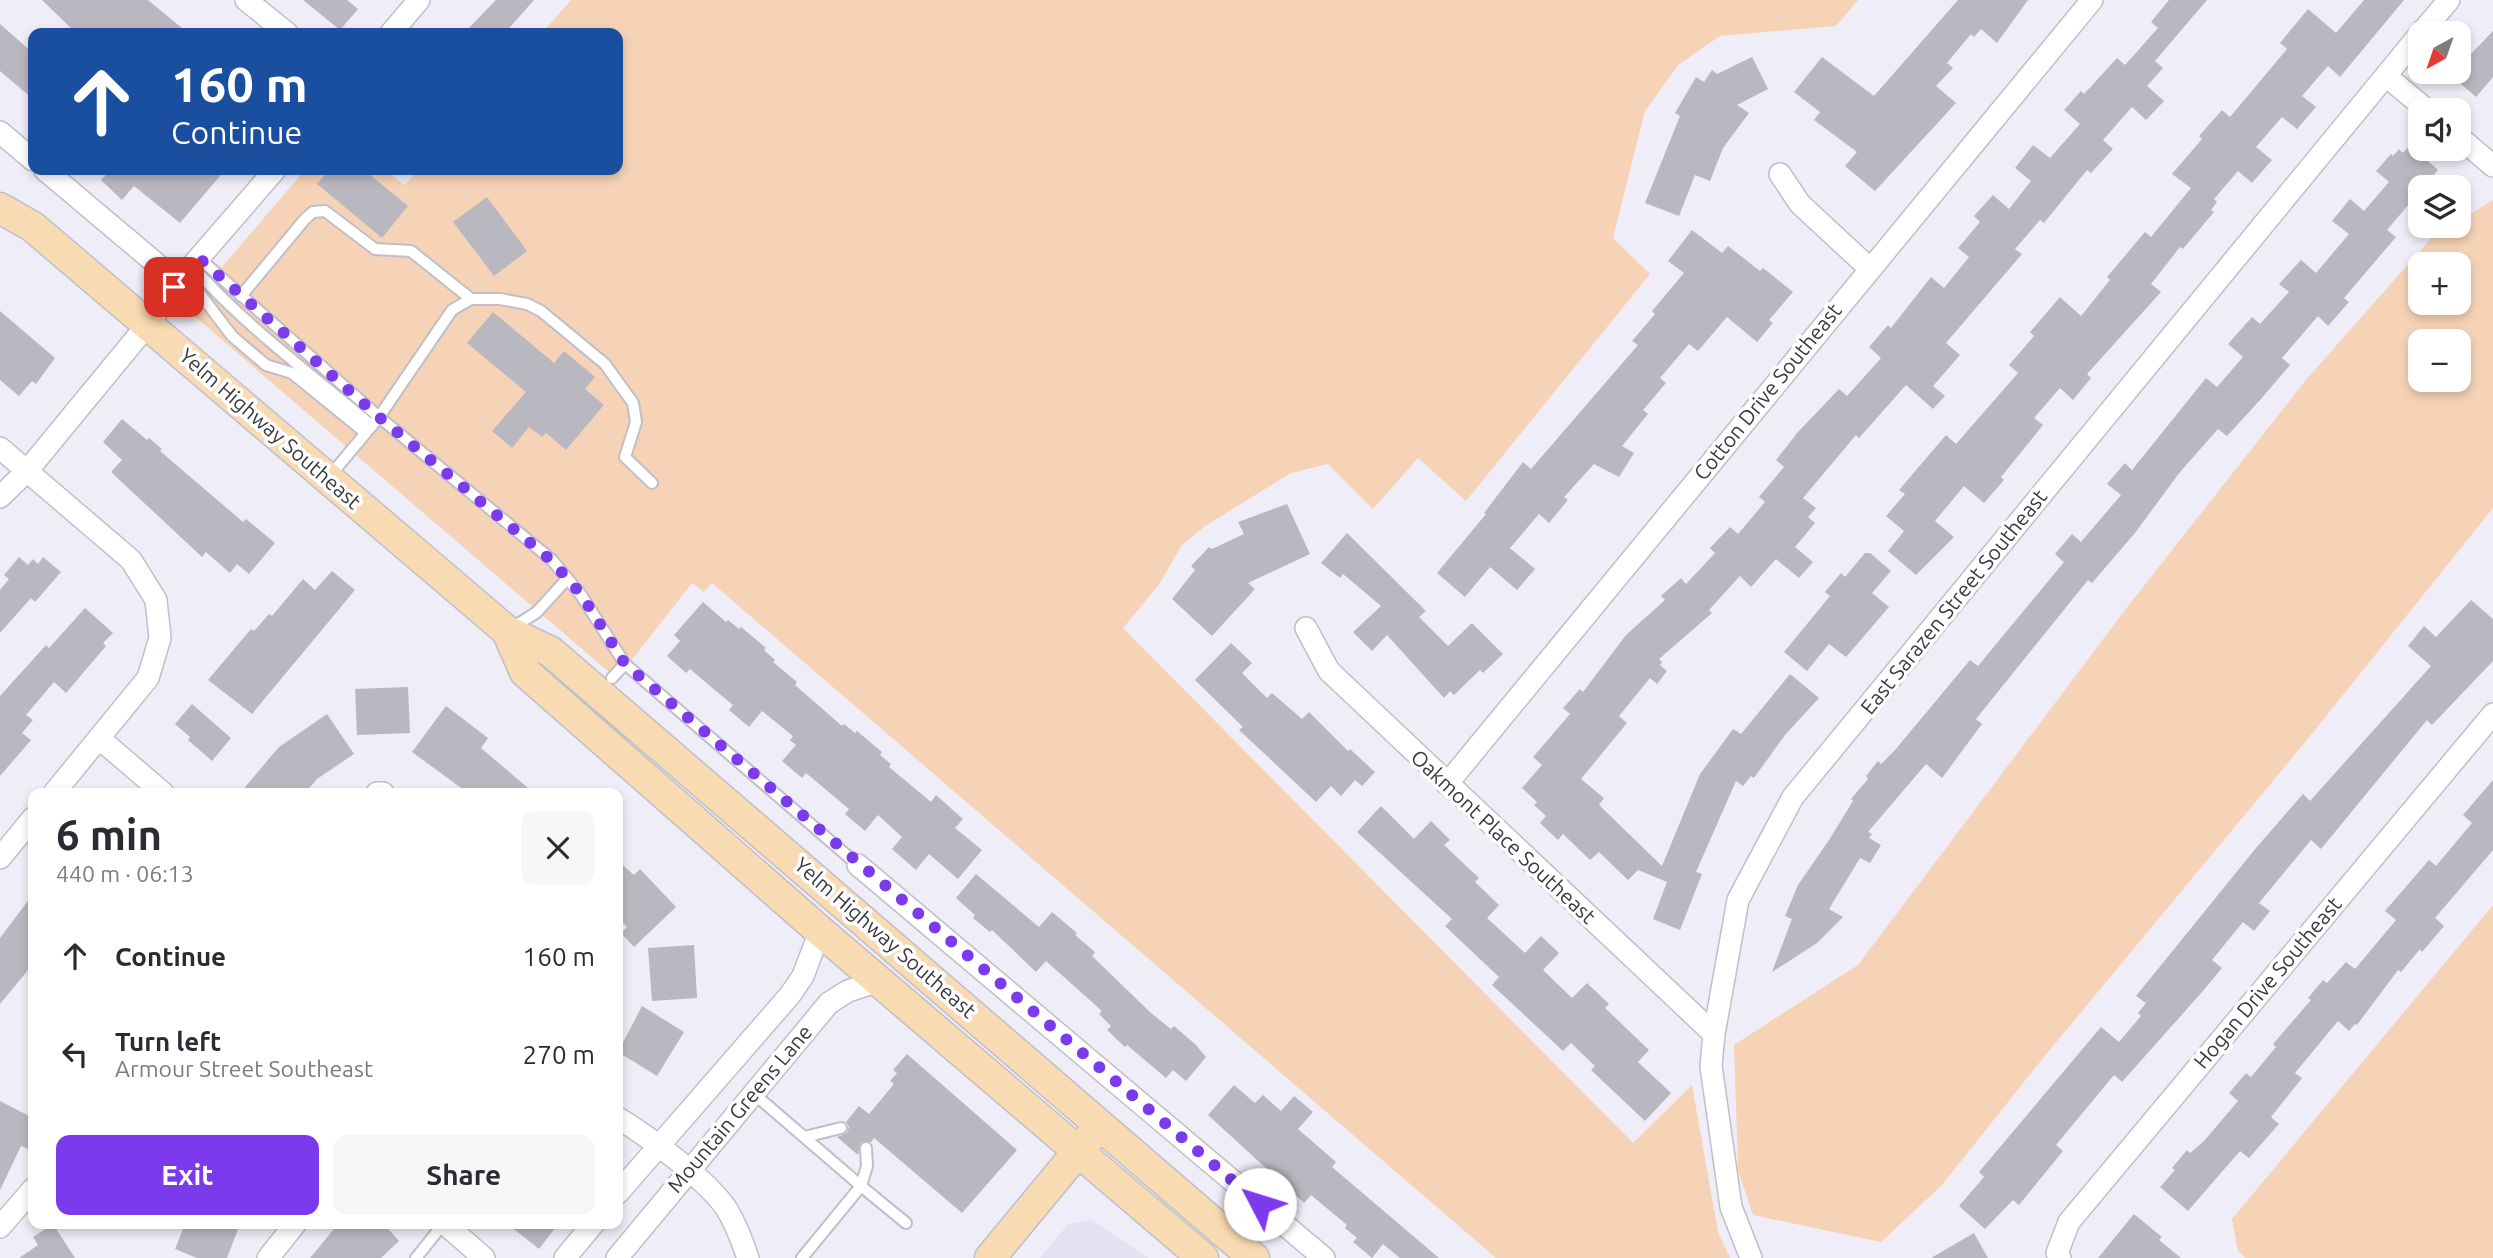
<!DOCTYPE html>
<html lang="en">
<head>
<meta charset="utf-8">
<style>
  body { margin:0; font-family:Ubuntu,sans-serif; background:#f7f7f7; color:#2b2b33; height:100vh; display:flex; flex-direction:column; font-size:26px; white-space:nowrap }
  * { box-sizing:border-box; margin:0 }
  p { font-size:23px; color:#7c7c81 }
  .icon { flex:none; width:38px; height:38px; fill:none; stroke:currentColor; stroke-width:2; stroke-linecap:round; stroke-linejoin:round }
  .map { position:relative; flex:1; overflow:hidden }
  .panel { position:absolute; left:28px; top:788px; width:595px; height:441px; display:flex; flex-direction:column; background:#fff; border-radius:14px; box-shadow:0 4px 10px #0003 }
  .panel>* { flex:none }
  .hud { position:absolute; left:28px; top:28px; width:595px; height:147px; border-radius:14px; box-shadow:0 4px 10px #0003; background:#1a4fa0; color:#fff; overflow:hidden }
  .needle { width:46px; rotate:220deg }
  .buttons { position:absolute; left:2408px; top:21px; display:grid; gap:14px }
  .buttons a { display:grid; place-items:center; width:63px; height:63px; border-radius:14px; background:#fff; box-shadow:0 4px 10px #0003; font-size:35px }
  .pin { position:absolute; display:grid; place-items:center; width:60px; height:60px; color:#fff; margin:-30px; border-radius:14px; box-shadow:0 4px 10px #0006 }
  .me { position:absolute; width:77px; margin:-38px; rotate:310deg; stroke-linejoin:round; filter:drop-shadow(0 0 5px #0008) }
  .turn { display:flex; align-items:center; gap:24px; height:147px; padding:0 28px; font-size:32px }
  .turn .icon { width:91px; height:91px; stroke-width:2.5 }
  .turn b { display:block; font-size:49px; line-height:60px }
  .round { display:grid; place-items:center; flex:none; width:74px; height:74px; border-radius:14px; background:#f7f7f7 }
  .head { display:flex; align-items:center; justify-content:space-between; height:119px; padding:0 28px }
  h1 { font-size:42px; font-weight:700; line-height:52px }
  .button { display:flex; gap:14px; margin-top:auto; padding:14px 28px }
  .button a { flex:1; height:80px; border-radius:14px; background:#7c3aed; color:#fff; font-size:28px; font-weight:700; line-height:80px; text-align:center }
  .button a+a { background:#f7f7f7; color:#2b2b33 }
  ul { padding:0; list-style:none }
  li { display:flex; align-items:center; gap:21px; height:98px; padding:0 28px }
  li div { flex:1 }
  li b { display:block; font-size:26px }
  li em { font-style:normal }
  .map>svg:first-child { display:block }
  .built { fill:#e4e1f2 }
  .green { fill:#f6d3b6; fill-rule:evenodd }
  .building { fill:#b9b8c1 }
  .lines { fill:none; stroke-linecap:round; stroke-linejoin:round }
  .lane-casing { stroke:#c0bec7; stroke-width:14 }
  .street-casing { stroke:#c0bec7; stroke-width:24 }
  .secondary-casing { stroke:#c0bec7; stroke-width:33 }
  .lane { stroke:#fff; stroke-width:10 }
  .street { stroke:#fff; stroke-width:21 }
  .secondary { stroke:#f8dab3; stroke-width:30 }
  .route { stroke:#7c3aed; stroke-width:12; stroke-dasharray:0 21.6 }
  .labels { text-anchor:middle; stroke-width:7; stroke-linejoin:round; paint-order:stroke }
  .street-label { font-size:21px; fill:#3a393d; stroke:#fff }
</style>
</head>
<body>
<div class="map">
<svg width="2493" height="1258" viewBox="0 0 2493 1258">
  <rect width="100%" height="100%" fill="#efedf7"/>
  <path class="built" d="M 1092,1220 L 1149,1258 L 1040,1258 L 1068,1224 Z"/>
  <path class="green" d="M 571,0 L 1858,0 L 1836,26 L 1720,36 L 1678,65 L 1645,111 L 1613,238 L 1650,274 L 1466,501 L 1418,458 L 1373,509 L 1328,464 L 1291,473 L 1205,526 L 1182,545 L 1158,586 L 1123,628 L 1633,1143 L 1692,1085 L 1718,1232 L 1730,1258 L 1496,1258 L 712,583 L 704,592 L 692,583 L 617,679 L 186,309 L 305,170 L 386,170 L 404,185 L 419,170 L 618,170 L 618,33 L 542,33 Z
    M 2493,200 L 2493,508 L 2302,746 L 2043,1058 L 1942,1185 L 1881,1242 L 1753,1215 L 1738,1170 L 1734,1045 L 1858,965 L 2125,610 L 2305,381 L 2434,235 L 2450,226 L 2459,226 L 2459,221 ZM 2459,264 L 2459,303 L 2420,303 L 2420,264 ZM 2459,341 L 2459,380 L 2420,380 L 2420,341 Z
    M 2493,905 L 2493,1258 L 2246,1258 L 2238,1251 L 2232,1219 Z"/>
  <path class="building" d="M 42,0 L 148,0 L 188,33 L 76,33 Z
    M 303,0 L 347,0 L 358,9 L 340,30 Z
    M 496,0 L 534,0 L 505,33 L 464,33 Z
    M 1958,0 L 2028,0 L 1997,43 L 1981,29 L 1974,37 L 1971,34 L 1947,63 L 1953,68 L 1936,86 L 1956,103 L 1875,191 L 1845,166 L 1857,152 L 1814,120 L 1820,112 L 1794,92 L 1822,57 L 1874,96 Z
    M 2169,0 L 2207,0 L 2155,61 L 2163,68 L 2147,86 L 2164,101 L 2146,120 L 2132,107 L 2103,140 L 2113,149 L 2091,173 L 2087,170 L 2044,223 L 2040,220 L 2015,249 L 2022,254 L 1946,343 L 1960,355 L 1933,386 L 1945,396 L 1933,409 L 1906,385 L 1859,438 L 1856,435 L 1803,498 L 1816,508 L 1808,517 L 1815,523 L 1795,547 L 1813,562 L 1799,578 L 1776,559 L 1751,587 L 1740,576 L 1709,610 L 1712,613 L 1659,659 L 1662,662 L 1660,665 L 1667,671 L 1657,684 L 1650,678 L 1619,716 L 1627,723 L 1581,779 L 1604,798 L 1599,805 L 1662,866 L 1700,774 L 1733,729 L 1741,734 L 1790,674 L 1819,698 L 1785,735 L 1754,778 L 1751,776 L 1743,786 L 1736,781 L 1696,872 L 1702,874 L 1680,930 L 1653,919 L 1667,882 L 1638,870 L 1628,880 L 1599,852 L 1590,860 L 1563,834 L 1558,840 L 1540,823 L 1546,816 L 1534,805 L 1537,802 L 1522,788 L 1542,765 L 1533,757 L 1570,714 L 1563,708 L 1580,689 L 1583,692 L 1626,635 L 1665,600 L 1661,596 L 1681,578 L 1686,584 L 1715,553 L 1710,548 L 1730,527 L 1738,534 L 1765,502 L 1759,497 L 1784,467 L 1776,460 L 1798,432 L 1839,389 L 1847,396 L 1881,358 L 1869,347 L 1888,325 L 1891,328 L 1931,277 L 1944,288 L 1969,257 L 1958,248 L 1980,222 L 1974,216 L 1993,195 L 2009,209 L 2031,181 L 2015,168 L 2033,145 L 2050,158 L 2080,124 L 2064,110 L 2081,91 L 2084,94 L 2117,58 L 2125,65 L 2158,28 L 2151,22 Z
    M 2364,0 L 2404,0 L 2340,77 L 2328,66 L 2302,96 L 2316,107 L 2297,129 L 2282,117 L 2256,147 L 2272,160 L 2252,183 L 2238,171 L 2214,199 L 2217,202 L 2211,210 L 2214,212 L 2183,249 L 2180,247 L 2151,284 L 2161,292 L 2087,374 L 2091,378 L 2073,400 L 2060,388 L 2034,418 L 2043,425 L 2001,477 L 2004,480 L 1984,503 L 1964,486 L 1935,521 L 1954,537 L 1916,575 L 1888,551 L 1904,531 L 1886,516 L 1905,494 L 1899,490 L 1946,435 L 1956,444 L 2011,381 L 2018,373 L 2009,365 L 2034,336 L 2030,332 L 2060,297 L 2081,316 L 2110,280 L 2107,277 L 2145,232 L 2151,237 L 2191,188 L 2172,174 L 2202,139 L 2199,136 L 2222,110 L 2230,117 L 2287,49 L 2280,43 L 2308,9 L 2336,33 Z
    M 0,24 L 33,53 L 33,99 L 0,71 Z
    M 2493,31 L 2493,77 L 2476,97 L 2454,78 L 2467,63 L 2464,61 Z
    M 1752,57 L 1768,89 L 1737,105 L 1749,113 L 1723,148 L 1710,181 L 1695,175 L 1679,216 L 1645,203 L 1680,116 L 1675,113 L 1696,77 L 1704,82 L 1712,70 L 1717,74 Z
    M 2410,145 L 2438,170 L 2387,230 L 2396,237 L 2344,298 L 2349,302 L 2328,326 L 2318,316 L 2282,358 L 2290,365 L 2261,399 L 2227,436 L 2218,429 L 2180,472 L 2135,533 L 2092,583 L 2088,580 L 1976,719 L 1982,724 L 1942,778 L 1926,764 L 1868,832 L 1872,834 L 1869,838 L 1881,845 L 1870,863 L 1860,858 L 1829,909 L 1843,917 L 1817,943 L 1772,972 L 1792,919 L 1785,916 L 1798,885 L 1829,840 L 1853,801 L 1851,799 L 1868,779 L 1866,776 L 1878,761 L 1881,764 L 1895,750 L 1970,660 L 1978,666 L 2064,562 L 2055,554 L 2072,534 L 2081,542 L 2121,495 L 2107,484 L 2125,463 L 2132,470 L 2206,378 L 2217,387 L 2243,357 L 2228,344 L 2252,317 L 2260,324 L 2289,292 L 2279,284 L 2301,260 L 2316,273 L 2349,234 L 2332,221 L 2350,199 L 2364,211 L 2389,182 L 2376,171 L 2391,154 L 2393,156 L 2399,149 L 2403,153 Z
    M 110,170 L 225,170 L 180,223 L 134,186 L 122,200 L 101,180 Z
    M 329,170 L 364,170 L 408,206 L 382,238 L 317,184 Z
    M 487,197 L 527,251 L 494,276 L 453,222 Z
    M 1692,230 L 1722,253 L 1728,246 L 1760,271 L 1763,268 L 1793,292 L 1769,320 L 1773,323 L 1757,342 L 1727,317 L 1698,351 L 1689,344 L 1660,378 L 1666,383 L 1643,410 L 1648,414 L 1622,446 L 1634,453 L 1619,477 L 1594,464 L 1564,497 L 1568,500 L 1549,523 L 1539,514 L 1510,548 L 1535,569 L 1517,590 L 1490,567 L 1465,597 L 1437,573 L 1486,514 L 1484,513 L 1523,462 L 1531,469 L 1638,345 L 1632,341 L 1655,314 L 1652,311 L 1684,273 L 1668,261 Z
    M 0,311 L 55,358 L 36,384 L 32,381 L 19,396 L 0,380 Z
    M 493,312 L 554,363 L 564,351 L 595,377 L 585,389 L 604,405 L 566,450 L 546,433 L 542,437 L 529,427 L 512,448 L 492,431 L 526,392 L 467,343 Z
    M 122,419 L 147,440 L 149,438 L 162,449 L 160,451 L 243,522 L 246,519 L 275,543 L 249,574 L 237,564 L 230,573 L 206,552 L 202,557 L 111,472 L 122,460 L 103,442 Z
    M 1287,504 L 1310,554 L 1248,583 L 1255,589 L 1212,636 L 1172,599 L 1195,570 L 1191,566 L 1209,547 L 1212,549 L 1244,534 L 1238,522 Z
    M 1347,533 L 1426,611 L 1419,617 L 1448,646 L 1472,623 L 1503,654 L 1483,673 L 1480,670 L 1454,695 L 1450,691 L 1444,698 L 1387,635 L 1372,651 L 1353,632 L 1381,606 L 1343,574 L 1340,578 L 1321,563 Z
    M 1865,553 L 1870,553 L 1891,571 L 1872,593 L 1889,607 L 1846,657 L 1829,644 L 1807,671 L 1784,652 L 1830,596 L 1825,592 L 1841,573 L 1845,577 Z
    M 19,557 L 28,565 L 33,559 L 38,564 L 43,557 L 61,572 L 35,602 L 31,598 L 0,633 L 0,590 L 9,579 L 4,575 Z
    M 332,571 L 355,590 L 252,714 L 208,680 L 251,629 L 254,631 L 269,614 L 272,616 L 303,579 L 315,590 Z
    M 2471,600 L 2493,619 L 2493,661 L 2432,725 L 2427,720 L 2321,849 L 2311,840 L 2259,903 L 2270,911 L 2254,931 L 2243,922 L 2212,960 L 2222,968 L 2202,992 L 2122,1082 L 2114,1075 L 2056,1145 L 2063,1151 L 2019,1205 L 2013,1200 L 1985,1229 L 1959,1206 L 1984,1177 L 1979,1172 L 2101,1027 L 2119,1042 L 2141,1016 L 2138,1013 L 2146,1003 L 2136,996 L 2256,848 L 2303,794 L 2310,801 L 2431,666 L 2408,646 L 2424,626 L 2436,637 Z
    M 703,602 L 726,622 L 728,620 L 739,629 L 741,627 L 766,648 L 764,650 L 775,660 L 773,662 L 797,682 L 795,685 L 842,726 L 844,724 L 855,733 L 857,731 L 882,752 L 880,755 L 891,764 L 889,767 L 931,802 L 936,795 L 963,819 L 955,828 L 982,850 L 958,879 L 929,854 L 916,870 L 892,849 L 902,837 L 878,815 L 865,831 L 845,814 L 849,809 L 806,773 L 802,778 L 782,761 L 796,745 L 790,740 L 793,736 L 762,711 L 749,727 L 729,710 L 733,705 L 716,691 L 690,669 L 686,673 L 667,656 L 680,641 L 674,635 Z
    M 85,608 L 113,633 L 103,643 L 106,646 L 66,693 L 54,682 L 26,715 L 33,720 L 22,733 L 31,740 L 0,776 L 0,696 L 46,645 L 49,648 Z
    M 1231,643 L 1252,663 L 1242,673 L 1267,698 L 1272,693 L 1302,719 L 1309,712 L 1348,751 L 1350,749 L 1375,772 L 1362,786 L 1355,780 L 1341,796 L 1331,786 L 1316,802 L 1239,730 L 1243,727 L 1195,680 Z
    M 408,687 L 410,733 L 357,735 L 355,689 Z
    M 192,704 L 231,738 L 212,761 L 188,740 L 190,737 L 175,724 Z
    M 446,706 L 488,738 L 481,748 L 534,793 L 468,793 L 412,752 Z
    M 327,714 L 354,754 L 317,779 L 305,793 L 240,793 L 279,747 Z
    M 2493,780 L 2493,850 L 2435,918 L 2444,926 L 2422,952 L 2420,949 L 2401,972 L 2398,970 L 2357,1025 L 2355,1024 L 2349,1031 L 2338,1021 L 2295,1073 L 2302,1078 L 2271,1117 L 2279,1124 L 2249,1158 L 2240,1151 L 2188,1211 L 2160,1187 L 2175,1170 L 2172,1168 L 2187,1150 L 2190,1153 L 2204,1141 L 2238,1101 L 2229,1093 L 2246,1073 L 2251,1077 L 2276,1047 L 2273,1044 L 2311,1000 L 2308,998 L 2323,980 L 2327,983 L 2346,962 L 2355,969 L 2396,920 L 2385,911 L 2429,860 L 2436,866 L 2472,823 L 2463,815 Z
    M 1381,806 L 1414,839 L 1431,821 L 1450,840 L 1444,845 L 1479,878 L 1475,882 L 1499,905 L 1487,918 L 1525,953 L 1541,936 L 1559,953 L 1543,970 L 1572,998 L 1587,983 L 1609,1004 L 1605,1008 L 1649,1050 L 1638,1062 L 1671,1093 L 1645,1121 L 1591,1070 L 1595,1066 L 1571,1043 L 1563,1051 L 1492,985 L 1499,977 L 1445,926 L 1452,919 L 1357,832 Z
    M 618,861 L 634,875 L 640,869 L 676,907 L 634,947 L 621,933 L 627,927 L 618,917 Z
    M 976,874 L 1039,927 L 1052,912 L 1077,933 L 1075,935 L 1095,952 L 1092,956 L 1151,1013 L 1171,1029 L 1174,1026 L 1195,1044 L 1206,1057 L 1186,1081 L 1173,1070 L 1166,1078 L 1127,1045 L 1125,1047 L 1107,1030 L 1111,1026 L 1099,1014 L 1102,1011 L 1046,961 L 1036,972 L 992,930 L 990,932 L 973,918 L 975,915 L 956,898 Z
    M 33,894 L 33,964 L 0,1004 L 0,938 Z
    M 694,945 L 697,998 L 652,1001 L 648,948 Z
    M 642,1006 L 684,1032 L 657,1076 L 618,1052 Z
    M 907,1054 L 1017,1150 L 962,1213 L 874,1138 L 871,1142 L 861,1142 L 858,1155 L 837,1137 L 847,1133 L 849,1127 L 846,1122 L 859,1106 L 869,1114 L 894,1084 L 890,1081 L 897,1073 L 893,1070 Z
    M 1234,1085 L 1255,1103 L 1263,1095 L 1281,1111 L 1294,1096 L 1313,1112 L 1298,1129 L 1336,1162 L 1332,1167 L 1439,1258 L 1400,1258 L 1383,1244 L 1372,1258 L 1353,1242 L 1357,1238 L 1345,1228 L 1347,1225 L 1311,1195 L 1304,1203 L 1208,1115 Z
    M 0,1101 L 33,1118 L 33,1139 L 28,1149 L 21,1146 L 0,1190 Z
    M 2134,1214 L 2162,1237 L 2159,1240 L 2181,1258 L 2098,1258 Z
    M 201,1223 L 223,1223 L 238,1229 L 227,1258 L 197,1258 L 175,1249 L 185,1224 L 198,1229 Z
    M 339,1223 L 383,1223 L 399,1241 L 381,1258 L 310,1258 Z
    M 506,1223 L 559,1223 L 539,1249 Z
    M 53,1224 L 75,1258 L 19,1258 L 38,1245 L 33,1237 Z
    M 1974,1233 L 1988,1258 L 1931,1258 Z"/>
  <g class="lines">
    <g class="lane-casing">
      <path id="lane" d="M 199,258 L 379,417 L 552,560 L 581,595 L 625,664 L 612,678
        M 192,266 C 246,327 310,373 372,426
        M 185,274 L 232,336 L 266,365 L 292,373 L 366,433
        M 241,296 L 305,219 L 313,212 L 325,211 L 375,249 L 411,251 L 471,299
        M 329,477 L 379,417 L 452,310 L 471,299 L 500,299 L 527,304 L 541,311 L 605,364 L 633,403 L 636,422 L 625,457 L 652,483
        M 512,628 L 537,612 L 567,579
        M 625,664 L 858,865
        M 753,1093 L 861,1186 L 867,1166 L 866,1148
        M 804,1137 L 841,1128
        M 416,1258 L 444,1223
        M 802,1258 L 861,1186 L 906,1223"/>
    </g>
    <g class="street-casing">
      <path id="street" d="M 246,0 L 287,33
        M 391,33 L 419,0
        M 2421,33 L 2449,0
        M 2386,76 L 2427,110
        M 0,132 L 33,160
        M 2459,137 L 2493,166
        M 45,170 L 178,282
        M 1780,174 L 1800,204 L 1869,268
        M 0,448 L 131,560 L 156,600 L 160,638 L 148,678 L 54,793
        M 0,497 L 27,471 L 148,324 L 178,282 L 275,170
        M 1306,628 L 1329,671 L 1714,1034
        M 100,739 L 163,793
        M 1447,784 L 2092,0
        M 377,793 L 383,793
        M 0,858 L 33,818
        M 858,865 L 1324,1258
        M 618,1118 C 649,1137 706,1179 726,1208 C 736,1224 742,1241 748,1258
        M 618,1193 L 790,995 L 803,976 L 820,931
        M 444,1223 L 484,1258
        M 0,1227 L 33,1189
        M 268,1258 L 296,1223
        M 565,1258 L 594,1223
        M 617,1258 L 829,1003 L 848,991 L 879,981
        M 1751,1258 L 1731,1207 L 1711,1066 L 1714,1034 L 1738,900 L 1793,797 L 2420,34
        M 2060,1258 L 2057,1253 L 2069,1222 L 2493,714"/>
    </g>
    <g class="secondary-casing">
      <path id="secondary" d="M 0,208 L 33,227 L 507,631 L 551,652 L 1254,1258
        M 507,631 L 525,672 L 820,931 L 1203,1258
        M 990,1258 L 1090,1137"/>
    </g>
    <use href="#lane" class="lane"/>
    <use href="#street" class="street"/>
    <use href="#secondary" class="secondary"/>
  </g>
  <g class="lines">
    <path class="route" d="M 174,287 L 199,258 L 379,417 L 552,561 L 581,594 L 625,664 L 1260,1204"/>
  </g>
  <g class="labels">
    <g class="street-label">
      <text transform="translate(1768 392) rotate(-51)" y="7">Cotton Drive Southeast</text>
      <text transform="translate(270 429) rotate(41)" y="7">Yelm Highway Southeast</text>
      <text transform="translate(1954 602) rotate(-51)" y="7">East Sarazen Street Southeast</text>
      <text transform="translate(1503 837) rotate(43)" y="7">Oakmont Place Southeast</text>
      <text transform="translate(885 938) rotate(41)" y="7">Yelm Highway Southeast</text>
      <text transform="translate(2268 983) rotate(-50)" y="7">Hogan Drive Southeast</text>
      <text transform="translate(740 1109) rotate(-50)" y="7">Mountain Greens Lane</text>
    </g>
  </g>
</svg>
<div class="buttons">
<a><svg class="needle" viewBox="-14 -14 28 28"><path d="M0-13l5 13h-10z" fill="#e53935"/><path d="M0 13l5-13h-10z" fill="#7c7c81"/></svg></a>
<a><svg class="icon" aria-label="sound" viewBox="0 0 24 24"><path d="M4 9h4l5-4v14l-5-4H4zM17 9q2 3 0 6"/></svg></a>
<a><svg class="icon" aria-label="layers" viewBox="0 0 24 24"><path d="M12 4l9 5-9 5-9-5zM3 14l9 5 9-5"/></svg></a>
<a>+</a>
<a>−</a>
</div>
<div class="pin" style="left:174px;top:287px;background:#d93025"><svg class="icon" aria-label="arrive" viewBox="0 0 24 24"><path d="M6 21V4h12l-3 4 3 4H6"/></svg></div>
<svg class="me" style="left:1260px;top:1204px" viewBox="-20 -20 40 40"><circle r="19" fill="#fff"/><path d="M0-13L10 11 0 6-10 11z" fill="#7c3aed"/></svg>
<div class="hud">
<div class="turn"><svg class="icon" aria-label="ahead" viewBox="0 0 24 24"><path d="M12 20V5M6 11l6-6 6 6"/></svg><div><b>160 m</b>Continue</div></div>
</div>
<section class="panel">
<div class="head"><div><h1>6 min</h1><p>440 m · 06:13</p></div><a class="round"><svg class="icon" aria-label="close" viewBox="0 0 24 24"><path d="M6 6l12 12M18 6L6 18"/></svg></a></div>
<ul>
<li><svg class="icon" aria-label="ahead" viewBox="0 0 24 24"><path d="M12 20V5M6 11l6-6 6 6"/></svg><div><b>Continue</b></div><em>160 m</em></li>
<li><svg class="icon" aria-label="left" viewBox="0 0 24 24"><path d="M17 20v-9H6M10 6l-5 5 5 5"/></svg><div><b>Turn left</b><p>Armour Street Southeast</p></div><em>270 m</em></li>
</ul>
<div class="button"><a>Exit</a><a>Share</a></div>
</section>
</div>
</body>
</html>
